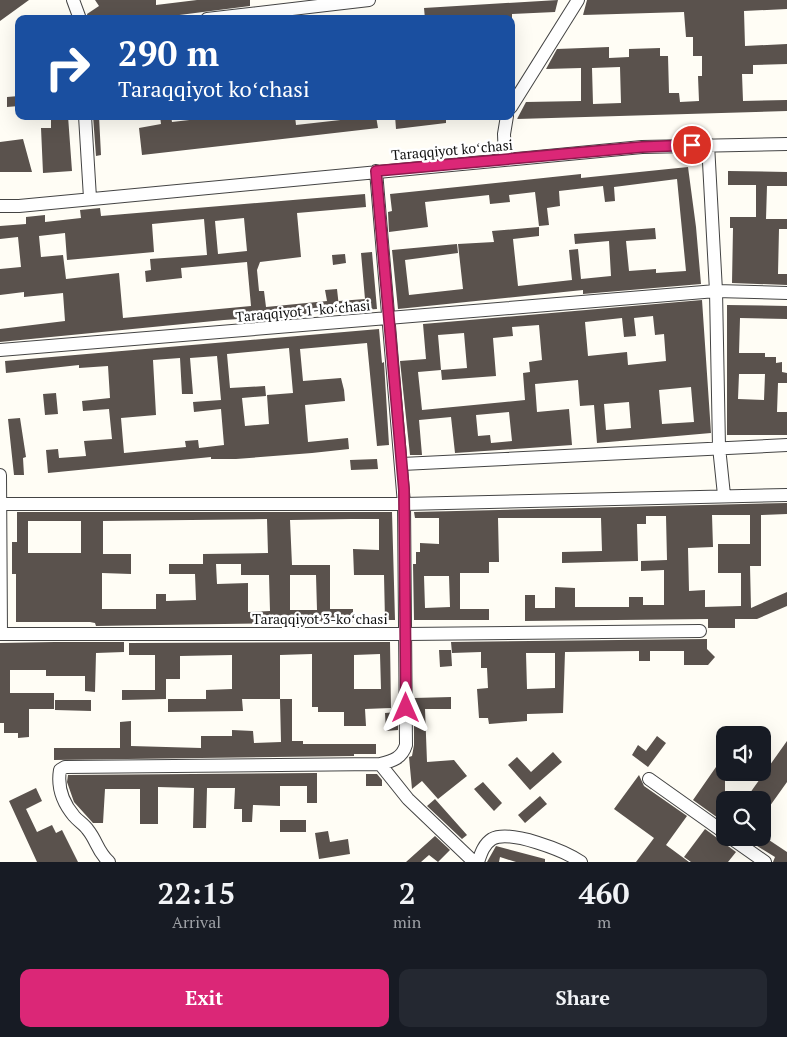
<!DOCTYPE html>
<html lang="en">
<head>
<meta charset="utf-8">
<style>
  body { margin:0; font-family:"PT Serif",serif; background:#242831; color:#f1f3f6; height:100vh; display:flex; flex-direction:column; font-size:19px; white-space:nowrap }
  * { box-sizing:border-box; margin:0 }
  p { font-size:16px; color:#9ea1a6 }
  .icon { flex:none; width:28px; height:28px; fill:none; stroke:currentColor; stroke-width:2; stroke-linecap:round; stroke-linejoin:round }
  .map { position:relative; height:862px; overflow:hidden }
  .side { display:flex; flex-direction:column; background:#171b24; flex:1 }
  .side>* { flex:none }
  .hud { position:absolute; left:15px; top:15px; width:500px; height:105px; border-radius:10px; box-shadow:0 5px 20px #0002; background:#1a4fa0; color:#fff; overflow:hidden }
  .buttons { position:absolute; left:716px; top:726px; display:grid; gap:10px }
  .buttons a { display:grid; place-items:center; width:55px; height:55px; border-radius:10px; background:#171b24; box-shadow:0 5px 20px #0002; font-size:25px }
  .pin { position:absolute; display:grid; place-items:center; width:42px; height:42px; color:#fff; margin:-21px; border:2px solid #fff; border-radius:50%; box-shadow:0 1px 5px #0007 }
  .me { position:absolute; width:55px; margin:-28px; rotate:0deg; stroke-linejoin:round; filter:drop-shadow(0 0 4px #0008) }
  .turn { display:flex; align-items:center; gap:18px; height:105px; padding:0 20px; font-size:22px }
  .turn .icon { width:65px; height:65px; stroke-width:2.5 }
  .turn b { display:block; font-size:35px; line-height:42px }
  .eta { display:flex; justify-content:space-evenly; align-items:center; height:85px; text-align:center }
  .eta b { font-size:30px; font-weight:700; line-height:35px }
  .action { display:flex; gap:10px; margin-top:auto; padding:10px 20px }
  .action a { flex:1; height:58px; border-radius:10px; background:#db2777; color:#fff; font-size:20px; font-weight:700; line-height:58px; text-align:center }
  .action a+a { background:#242831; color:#f1f3f6 }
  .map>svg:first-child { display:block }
  .building { fill:#5a524d; fill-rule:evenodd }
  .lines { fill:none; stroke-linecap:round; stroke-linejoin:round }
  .minor-casing { stroke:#444; stroke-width:14 }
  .minor { stroke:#fff; stroke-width:12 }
  .route-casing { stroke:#8e194d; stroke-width:12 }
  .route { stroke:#db2777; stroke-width:9 }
  .labels { text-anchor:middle; stroke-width:5; stroke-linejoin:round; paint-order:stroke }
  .street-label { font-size:14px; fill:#111; stroke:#fff }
</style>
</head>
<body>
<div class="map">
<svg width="787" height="862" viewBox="0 0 787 862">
  <rect width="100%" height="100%" fill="#fffdf5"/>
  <path class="building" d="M 0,0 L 29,0 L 0,21 Z
    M 95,0 L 156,0 L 156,5 L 197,0 L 250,0 L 250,6 L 148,19 L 88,19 L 87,14 L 99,6 Z
    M 558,0 L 555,12 L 512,14 L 512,19 L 425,19 L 424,8 Z
    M 587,0 L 787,0 L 787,9 L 744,11 L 745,46 L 787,44 L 787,64 L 753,65 L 753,74 L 742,74 L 743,101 L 787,100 L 787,111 L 517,119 L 526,102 L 581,101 L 581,68 L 546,69 L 557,49 L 609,47 L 609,58 L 629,57 L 629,49 L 660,48 L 660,56 L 668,56 L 669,93 L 679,93 L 680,102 L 699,101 L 698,76 L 702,76 L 702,56 L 693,56 L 693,37 L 686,37 L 684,12 L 583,15 ZM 620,67 L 621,103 L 593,104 L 592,68 Z
    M 19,96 L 19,106 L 7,107 L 7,97 Z
    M 51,116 L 68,116 L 72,171 L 43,173 L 41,128 L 51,128 Z
    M 93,116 L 99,116 L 101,155 L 96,156 Z
    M 160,116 L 171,116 L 172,122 L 198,119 L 198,116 L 295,116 L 296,125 L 376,116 L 378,128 L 142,155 L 139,128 L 161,124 Z
    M 395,116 L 446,116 L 446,123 L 396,129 Z
    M 23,139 L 32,172 L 0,172 L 0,142 Z
    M 688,167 L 696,227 L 701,284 L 583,294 L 583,290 L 398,309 L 392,250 L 457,244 L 458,253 L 405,260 L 409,295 L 463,289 L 458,244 L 494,242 L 492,231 L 539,227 L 539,236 L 513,239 L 518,286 L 572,280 L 569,250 L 578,249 L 581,279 L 611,276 L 609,241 L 575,244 L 574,234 L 655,228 L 656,239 L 626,241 L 629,271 L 656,269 L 656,273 L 686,271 L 677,179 L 614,187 L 615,201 L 605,202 L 603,186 L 559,191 L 560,206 L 547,208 L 549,225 L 539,226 L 535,192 L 509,195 L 510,202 L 490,204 L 489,195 L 425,202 L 428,227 L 389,232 L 388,212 L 392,211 L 390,194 L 581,174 L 581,178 Z
    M 728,171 L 787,172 L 787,186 L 767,186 L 766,219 L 787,219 L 787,229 L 779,229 L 778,274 L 787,274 L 787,285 L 732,283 L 733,228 L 730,228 L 730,217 L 756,217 L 756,185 L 728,185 Z
    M 365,194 L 366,207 L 297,213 L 301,257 L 260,262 L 257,270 L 259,291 L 264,291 L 266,307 L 327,301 L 325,290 L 337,289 L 339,307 L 339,301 L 365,299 L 361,253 L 372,252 L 377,309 L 224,320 L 0,342 L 0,329 L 65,321 L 63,293 L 24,297 L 24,292 L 0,295 L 0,269 L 21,267 L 18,237 L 0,239 L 0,226 L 26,224 L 26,217 L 45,215 L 45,222 L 81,218 L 80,210 L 100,208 L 101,216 ZM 244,218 L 247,251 L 218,254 L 215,221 ZM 204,219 L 207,255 L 150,259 L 151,270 L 145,271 L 146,282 L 182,278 L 181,268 L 247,262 L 251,306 L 123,318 L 119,273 L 66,279 L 63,255 L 41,257 L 39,236 L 65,233 L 67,260 L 154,252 L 152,224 Z
    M 345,254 L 346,263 L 333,265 L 332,255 Z
    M 702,300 L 711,433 L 597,443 L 594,405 L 580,406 L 578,380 L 535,384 L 537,412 L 569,409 L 572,445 L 455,453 L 451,417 L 419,420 L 422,455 L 410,455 L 400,361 L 426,359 L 423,324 ZM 653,316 L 655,335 L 664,334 L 666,361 L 628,365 L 627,352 L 588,356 L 585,322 L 622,318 L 624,337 L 636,336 L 634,318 ZM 539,325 L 542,360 L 529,362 L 530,372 L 523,373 L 525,400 L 422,410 L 418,372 L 441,370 L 438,335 L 464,333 L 467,368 L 441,370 L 442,380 L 496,376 L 493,338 L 513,336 L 512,327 ZM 691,387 L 694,422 L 662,424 L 659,390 ZM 629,402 L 631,428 L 606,430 L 604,404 ZM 509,412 L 512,441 L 491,443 L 490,435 L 478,436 L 476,415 Z
    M 727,305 L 787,306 L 787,319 L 740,318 L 739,353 L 765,353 L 765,357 L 776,357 L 776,363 L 782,362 L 782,372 L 787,373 L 787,383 L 778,383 L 777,412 L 787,412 L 787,435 L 727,435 ZM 739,374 L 765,374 L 764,400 L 738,399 Z
    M 379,329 L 382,363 L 384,362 L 389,445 L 377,446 L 367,343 L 300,349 L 303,381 L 341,378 L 344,390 L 345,401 L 305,405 L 308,442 L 348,438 L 349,449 L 312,453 L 236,459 L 211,459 L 211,457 L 48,473 L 46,450 L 58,449 L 59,458 L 86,456 L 84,441 L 112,439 L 109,409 L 83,411 L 82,401 L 110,398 L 108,366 L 79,368 L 79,365 L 6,373 L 5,361 ZM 289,348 L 293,393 L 267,395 L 269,424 L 245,426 L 242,398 L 266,396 L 265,386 L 230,388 L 227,354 ZM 217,356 L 221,400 L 193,402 L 194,412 L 221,409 L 224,445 L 199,448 L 198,440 L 185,441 L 186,447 L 124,453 L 121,418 L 156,415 L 153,360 L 180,358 L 182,394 L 193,394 L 190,358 Z
    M 56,393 L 58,414 L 45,415 L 43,394 Z
    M 20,418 L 26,457 L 23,458 L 24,475 L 14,475 L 8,419 Z
    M 377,459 L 378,469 L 351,470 L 350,460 Z
    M 787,503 L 787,514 L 761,515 L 761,566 L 750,566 L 751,608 L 787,592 L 787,606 L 757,619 L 735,619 L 735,628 L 708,628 L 708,619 L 525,621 L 525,595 L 535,595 L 535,608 L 555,608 L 555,587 L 575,588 L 575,607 L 629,607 L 629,597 L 643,597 L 643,605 L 664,605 L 664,570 L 641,571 L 641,561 L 667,560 L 666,516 L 646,516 L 646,524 L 637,524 L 638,561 L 562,563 L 562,552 L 602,551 L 601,518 L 498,518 L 499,562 L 489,562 L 489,573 L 460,573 L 460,609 L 489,609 L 489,620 L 414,620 L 413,564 L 416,564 L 416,552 L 420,552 L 420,543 L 439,544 L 439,518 L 415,518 L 414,512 ZM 712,515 L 750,515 L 750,544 L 718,544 L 718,573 L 741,573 L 741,606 L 705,607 L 705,590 L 689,591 L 688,548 L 713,547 ZM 424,576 L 449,576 L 450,607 L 425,608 Z
    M 17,512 L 392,512 L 395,620 L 385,620 L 384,575 L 354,575 L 353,549 L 379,550 L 379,519 L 352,519 L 290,520 L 292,565 L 330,565 L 330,609 L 353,609 L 353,622 L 96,626 L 95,623 L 90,622 L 16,622 L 16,574 L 12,574 L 12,542 L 17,542 ZM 267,519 L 268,553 L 203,554 L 203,564 L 169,564 L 169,574 L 195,574 L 196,600 L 166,601 L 166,594 L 156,594 L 156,609 L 102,609 L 102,573 L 131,574 L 131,554 L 103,554 L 103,521 ZM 28,521 L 81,521 L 81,553 L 28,553 ZM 216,564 L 241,564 L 241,575 L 269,575 L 270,611 L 248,612 L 248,583 L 217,584 ZM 290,575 L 316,575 L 317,610 L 290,610 Z
    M 707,639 L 707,649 L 715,657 L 708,665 L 684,665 L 684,651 L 650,651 L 650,661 L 639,661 L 639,651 L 565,652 L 563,713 L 527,714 L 527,721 L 489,724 L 488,718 L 479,718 L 477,689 L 488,688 L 487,668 L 481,668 L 481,652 L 452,653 L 451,642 ZM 526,653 L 555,653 L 555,688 L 527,689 Z
    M 55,642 L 124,642 L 124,652 L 96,653 L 95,692 L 85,691 L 85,676 L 46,676 L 46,670 L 10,670 L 10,693 L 54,693 L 54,709 L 29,709 L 29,737 L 18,738 L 18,733 L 4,733 L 4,723 L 0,723 L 0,643 Z
    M 390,642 L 391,708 L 365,709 L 366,726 L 344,726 L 344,712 L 318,712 L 318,707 L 312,707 L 312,654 L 280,655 L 280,699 L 242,699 L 243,711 L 168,712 L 168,699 L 206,699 L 206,690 L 232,689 L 232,655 L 180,656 L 180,679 L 166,679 L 166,699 L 122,700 L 122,690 L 155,690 L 155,655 L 129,655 L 129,643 ZM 380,654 L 381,689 L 354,689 L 354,655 Z
    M 439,650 L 451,650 L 452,666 L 440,667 Z
    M 451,697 L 451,709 L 425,709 L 427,762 L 454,760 L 467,776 L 438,799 L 422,781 L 412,789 L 409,757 L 412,756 L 414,745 L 414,698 Z
    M 280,699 L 292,699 L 292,741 L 303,741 L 303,744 L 376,744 L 376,754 L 354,754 L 354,756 L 54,760 L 54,748 L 120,748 L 120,722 L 131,721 L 131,746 L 201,748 L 201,736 L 232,736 L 232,730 L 253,731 L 254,743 L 281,742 Z
    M 55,700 L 91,700 L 91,711 L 55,710 Z
    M 398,712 L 398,730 L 386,731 L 385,713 Z
    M 657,736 L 666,743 L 648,767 L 632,755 L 638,745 L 646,751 Z
    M 787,741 L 787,782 L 762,817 L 762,800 L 745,800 Z
    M 553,752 L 562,762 L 530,790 L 508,765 L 517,757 L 531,772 Z
    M 716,767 L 725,772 L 725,823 L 693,800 Z
    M 317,773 L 317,803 L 307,803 L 307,786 L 280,786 L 280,806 L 253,805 L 252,822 L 242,822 L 242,809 L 234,809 L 235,788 L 207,788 L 206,828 L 193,828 L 194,788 L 158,787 L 158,824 L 140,824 L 140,789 L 105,789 L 103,823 L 93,823 L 74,802 L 67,782 L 68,775 Z
    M 366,774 L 377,774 L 382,780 L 382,786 L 366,786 Z
    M 639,775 L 644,786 L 687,816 L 666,845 L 689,862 L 636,862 L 654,838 L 614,809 Z
    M 483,782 L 502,803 L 494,811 L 474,789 Z
    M 36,788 L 42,801 L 26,809 L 37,832 L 52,825 L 56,833 L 62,830 L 78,862 L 37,862 L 9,801 Z
    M 540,796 L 547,804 L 525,823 L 518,815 Z
    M 435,799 L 467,835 L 462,839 L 427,806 Z
    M 280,820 L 306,820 L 306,832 L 280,832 Z
    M 705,829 L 736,852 L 728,862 L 691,862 L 684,857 Z
    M 328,831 L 330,842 L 348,839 L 350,854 L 319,859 L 315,833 Z
    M 435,836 L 450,850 L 438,862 L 429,855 L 421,862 L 406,862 Z
    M 744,838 L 766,838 L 787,852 L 787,862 L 773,862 L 775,857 Z
    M 496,846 L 545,859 L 545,862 L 516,862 L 500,857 L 499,862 L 487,862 Z"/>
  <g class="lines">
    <g class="minor-casing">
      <path id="minor" d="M 73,0 L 80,19
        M 207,19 L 369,0
        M 511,107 L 578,0
        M 85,116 L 90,198
        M 708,144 L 716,291 L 719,447 L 724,495
        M 505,160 L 504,134 L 507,116
        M 0,206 L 19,206 L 642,147 L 787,144
        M 0,350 L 716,291 L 787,293
        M 402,464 L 787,445
        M 0,475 L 1,634
        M 0,504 L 404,504 L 787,495
        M 0,634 L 406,634 L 700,631
        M 380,764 L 408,799 L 474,862
        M 649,779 L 725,833
        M 731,838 L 765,862
        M 109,862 C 97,851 97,841 88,830 C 84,824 78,821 74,816 C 63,803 57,788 60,770 L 65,767 L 380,764 C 393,761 402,758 406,745 L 404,504 L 376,171
        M 478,862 C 481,853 484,844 492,839 C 510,829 565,851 581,862"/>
    </g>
    <use href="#minor" class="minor"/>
  </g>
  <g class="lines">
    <g class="route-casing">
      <path id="route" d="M 406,708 L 404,490 L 376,171 L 642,147 L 692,145"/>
    </g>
    <use href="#route" class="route"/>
  </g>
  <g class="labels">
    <g class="street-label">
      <text transform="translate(452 150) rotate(-5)" y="5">Taraqqiyot koʻchasi</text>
      <text transform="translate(303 311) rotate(-5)" y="5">Taraqqiyot 1-koʻchasi</text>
      <text x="320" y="624">Taraqqiyot 3-koʻchasi</text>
    </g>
  </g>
</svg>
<div class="buttons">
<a><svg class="icon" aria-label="sound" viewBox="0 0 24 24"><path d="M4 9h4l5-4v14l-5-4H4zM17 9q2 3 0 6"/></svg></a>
<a><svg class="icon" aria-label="search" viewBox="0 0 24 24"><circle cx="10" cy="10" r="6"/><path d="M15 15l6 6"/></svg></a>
</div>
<div class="pin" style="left:692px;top:145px;background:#d93025"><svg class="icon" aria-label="arrive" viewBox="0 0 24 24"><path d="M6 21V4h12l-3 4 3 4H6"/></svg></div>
<svg class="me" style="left:406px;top:708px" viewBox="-20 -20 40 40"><path d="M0-17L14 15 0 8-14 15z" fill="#db2777" stroke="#fff" stroke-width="4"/></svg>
<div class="hud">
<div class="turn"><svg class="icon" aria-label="right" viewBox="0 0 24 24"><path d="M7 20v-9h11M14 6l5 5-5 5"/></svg><div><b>290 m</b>Taraqqiyot koʻchasi</div></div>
</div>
</div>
<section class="side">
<div class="eta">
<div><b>22:15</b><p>Arrival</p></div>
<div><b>2</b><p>min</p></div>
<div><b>460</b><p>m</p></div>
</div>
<div class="action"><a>Exit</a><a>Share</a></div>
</section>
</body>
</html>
